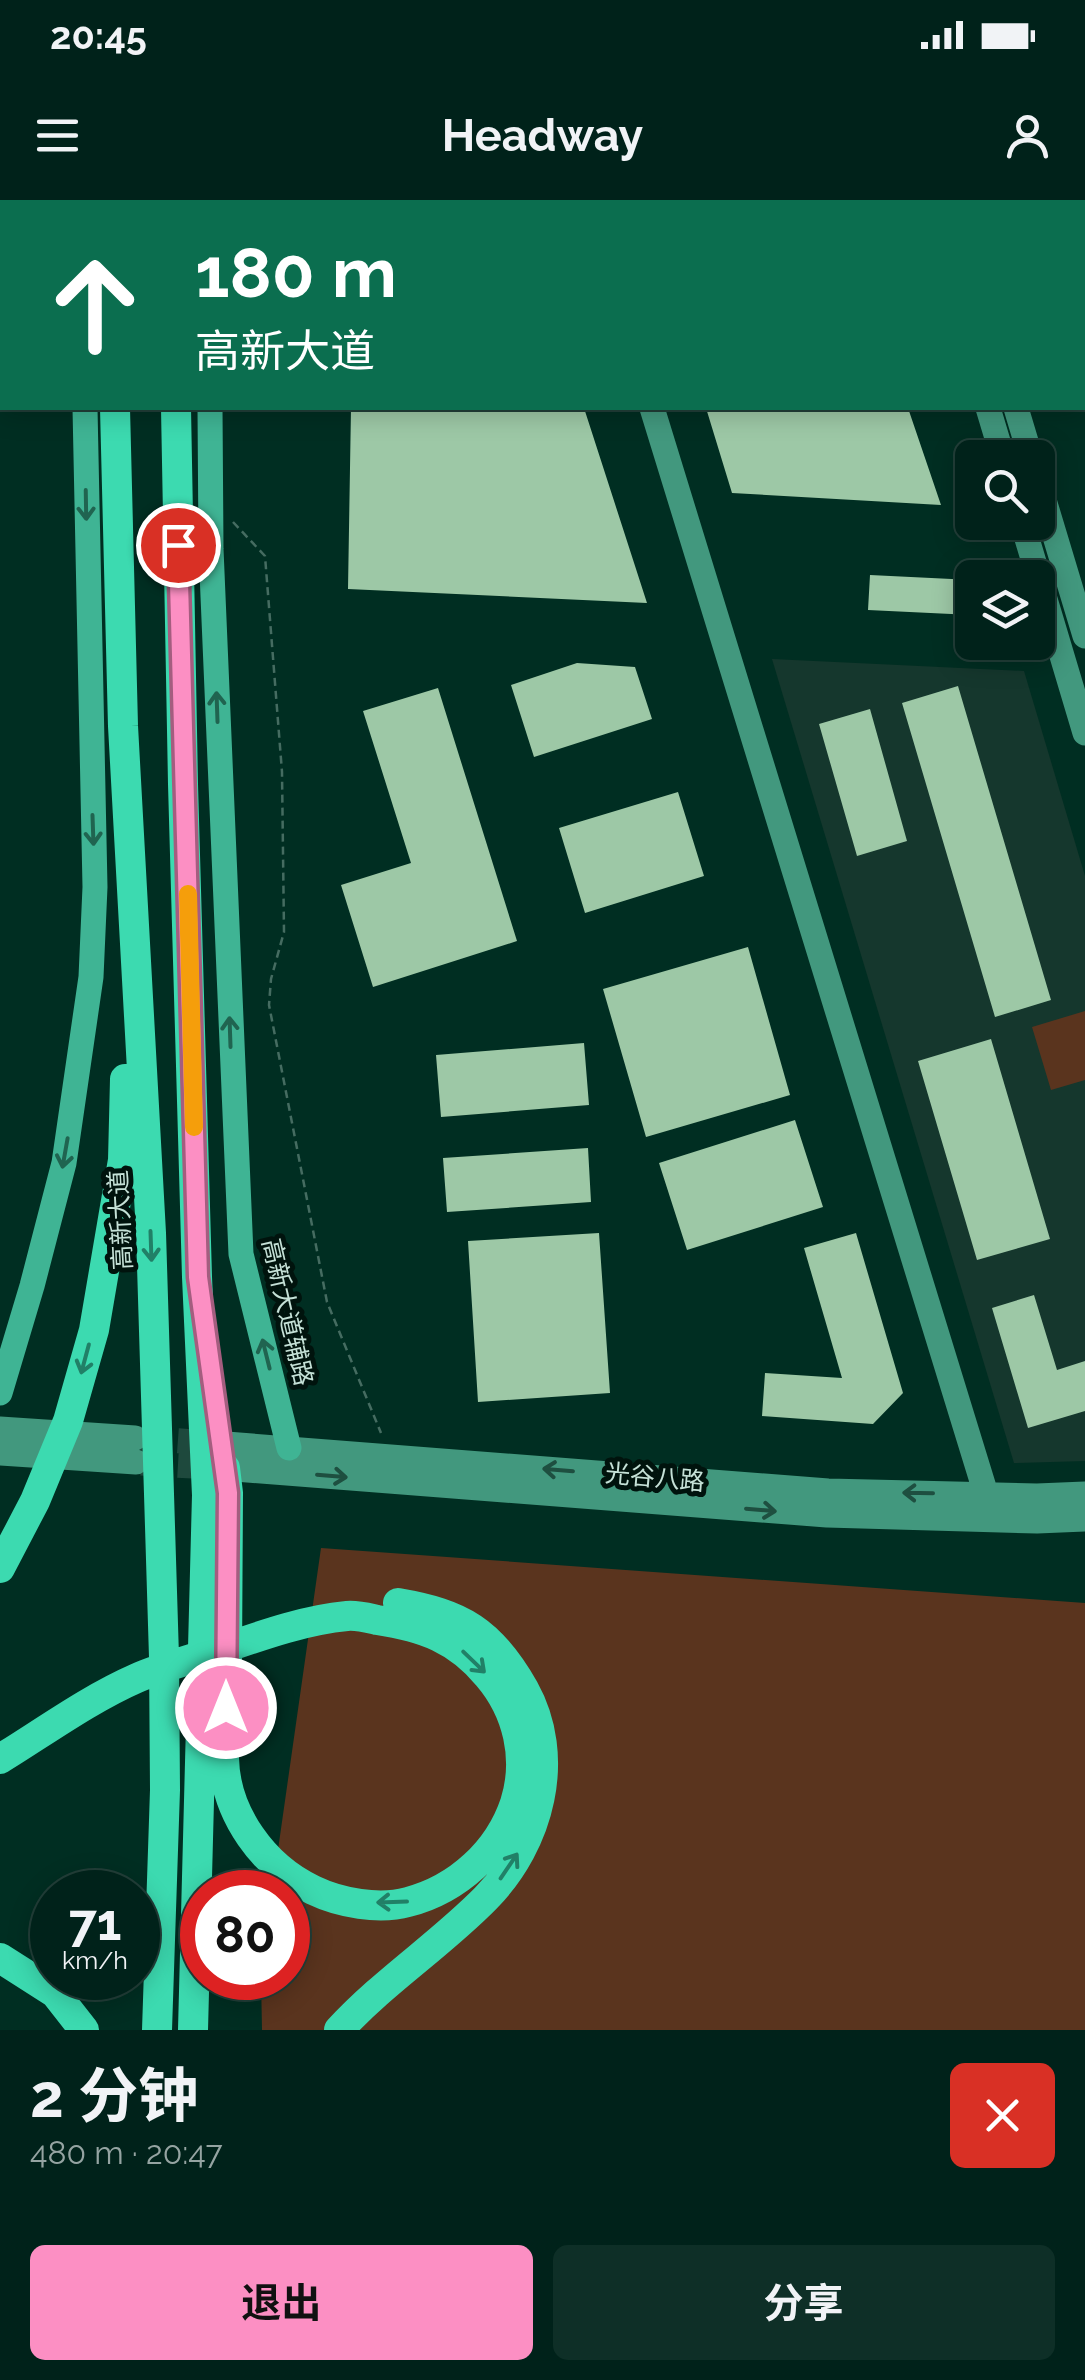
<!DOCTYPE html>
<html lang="zh">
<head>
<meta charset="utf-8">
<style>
  body { margin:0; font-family:Raleway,"Noto Sans SC",sans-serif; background:#0e2f27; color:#f1f3f6; height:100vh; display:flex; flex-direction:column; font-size:38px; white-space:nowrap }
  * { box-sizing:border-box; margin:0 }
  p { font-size:32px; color:#95a4a2 }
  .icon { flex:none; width:55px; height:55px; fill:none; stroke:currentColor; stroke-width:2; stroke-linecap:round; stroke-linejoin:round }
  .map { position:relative; height:1830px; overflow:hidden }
  .panel { display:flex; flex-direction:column; background:#00221a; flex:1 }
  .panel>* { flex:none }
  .top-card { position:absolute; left:0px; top:0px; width:1085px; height:210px; box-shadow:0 5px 25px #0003,0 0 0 2px #223f39; background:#0b6e4f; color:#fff; overflow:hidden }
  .tools { position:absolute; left:955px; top:240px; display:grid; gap:20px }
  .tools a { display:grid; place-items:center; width:100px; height:100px; border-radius:15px; background:#00221a; box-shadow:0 5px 25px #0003,0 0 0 2px #223f39; font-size:50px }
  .speed { position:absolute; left:30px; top:1670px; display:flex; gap:20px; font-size:50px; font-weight:700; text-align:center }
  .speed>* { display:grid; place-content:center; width:130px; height:130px; border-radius:50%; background:#00221a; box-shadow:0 5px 25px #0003,0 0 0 2px #223f39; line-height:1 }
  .speed small { font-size:25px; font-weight:400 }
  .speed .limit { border:15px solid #d22; background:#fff; color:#111 }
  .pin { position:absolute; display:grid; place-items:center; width:85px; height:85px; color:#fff; margin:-42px; border:5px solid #fff; border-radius:50%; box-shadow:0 2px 10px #0007 }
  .me { position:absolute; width:110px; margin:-55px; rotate:0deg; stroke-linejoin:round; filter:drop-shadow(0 0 8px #0008) }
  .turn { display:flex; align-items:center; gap:35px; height:210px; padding:0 30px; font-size:45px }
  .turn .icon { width:130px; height:130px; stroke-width:2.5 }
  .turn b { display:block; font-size:70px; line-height:85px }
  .round { display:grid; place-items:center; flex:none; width:105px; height:105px; border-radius:15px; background:#0e2f27 }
  .overview { display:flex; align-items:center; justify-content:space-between; height:170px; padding:0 30px }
  h1 { font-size:60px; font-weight:700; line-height:75px }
  .button { display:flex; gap:20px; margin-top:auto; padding:20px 30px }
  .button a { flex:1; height:115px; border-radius:15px; background:#fc8fc3; color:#111; font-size:40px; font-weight:700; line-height:115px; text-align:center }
  .button a+a { background:#0e2f27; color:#f1f3f6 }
  .status { display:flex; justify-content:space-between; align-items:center; height:70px; padding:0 50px; background:#00221a; direction:ltr }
  .status svg { height:28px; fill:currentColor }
  header { display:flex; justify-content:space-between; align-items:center; height:130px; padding:0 30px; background:#00221a; font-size:45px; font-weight:700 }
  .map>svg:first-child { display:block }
  .built { fill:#15372d }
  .green { fill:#5a341e }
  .building { fill:#9dc8a6 }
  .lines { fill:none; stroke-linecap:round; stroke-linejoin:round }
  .secondary-tunnel { stroke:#1e493d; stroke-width:25; stroke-dasharray:25 12; stroke-linecap:butt }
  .path { stroke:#456c61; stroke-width:2.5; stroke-dasharray:8 5; stroke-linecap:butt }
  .lane { stroke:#447b69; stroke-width:9 }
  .secondary { stroke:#42987e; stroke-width:25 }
  .primary { stroke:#3fb494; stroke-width:25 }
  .highway { stroke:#3cdab0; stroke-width:30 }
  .oneway { stroke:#206450 }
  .oneway2 { stroke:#218067 }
  .oneway3 { stroke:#1e4f40 }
  .route-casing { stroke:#a45d7f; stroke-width:25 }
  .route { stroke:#fc8fc3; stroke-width:18 }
  .slow { stroke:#f59e0b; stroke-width:18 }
  .labels { text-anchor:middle; stroke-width:10; stroke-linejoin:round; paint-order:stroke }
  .street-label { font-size:25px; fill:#c5e1d7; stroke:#00130d }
</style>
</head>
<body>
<div class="status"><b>20:45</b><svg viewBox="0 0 49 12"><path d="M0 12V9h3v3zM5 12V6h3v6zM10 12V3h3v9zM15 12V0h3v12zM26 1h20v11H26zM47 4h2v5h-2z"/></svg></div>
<header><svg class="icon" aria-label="menu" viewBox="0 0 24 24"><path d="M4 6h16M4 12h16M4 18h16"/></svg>Headway<svg class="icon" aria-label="person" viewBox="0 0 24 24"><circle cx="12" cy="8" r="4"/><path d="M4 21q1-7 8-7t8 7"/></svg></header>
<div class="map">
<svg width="1085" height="1830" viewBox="0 0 1085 1830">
  <rect width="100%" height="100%" fill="#002e22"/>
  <path class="built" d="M 772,459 L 1024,471 L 1085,676 L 1085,1261 L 1014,1263 Z"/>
  <path class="green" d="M 1085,811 L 1085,880 L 1051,890 L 1032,827 Z
    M 321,1348 L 1085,1403 L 1085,1830 L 262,1830 L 261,1778 L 288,1778 L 288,1692 L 272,1692 Z"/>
  <path class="building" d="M 351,208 L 584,208 L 647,403 L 348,389 Z
    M 706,208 L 908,208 L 941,305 L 732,293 Z
    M 870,375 L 972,380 L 972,415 L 868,410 Z
    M 577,463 L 635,467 L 652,519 L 534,557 L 511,485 Z
    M 958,486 L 1051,800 L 995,817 L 902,503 Z
    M 438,488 L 517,741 L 373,787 L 341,685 L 411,663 L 363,511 Z
    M 870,509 L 907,641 L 857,656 L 819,524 Z
    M 678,592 L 704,676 L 585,713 L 559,628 Z
    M 748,747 L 790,895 L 646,937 L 603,789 Z
    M 991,839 L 1050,1039 L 977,1060 L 918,861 Z
    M 584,843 L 589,905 L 441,917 L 436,855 Z
    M 795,920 L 823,1007 L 687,1050 L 659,963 Z
    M 588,948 L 591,1002 L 447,1012 L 443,958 Z
    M 599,1033 L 610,1193 L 478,1202 L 468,1041 Z
    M 856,1033 L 903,1193 L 873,1224 L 762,1216 L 765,1173 L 842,1178 L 804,1048 Z
    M 1034,1095 L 1057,1170 L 1085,1161 L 1085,1211 L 1028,1228 L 992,1108 Z"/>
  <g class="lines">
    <path class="secondary-tunnel" d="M 141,1238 L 221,1244
      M 141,1263 L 226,1268"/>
    <path class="path" d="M 1019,2 L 1020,0
      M 233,322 L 265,356 L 282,572 L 284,732 L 271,779 L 269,805 L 327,1102 L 381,1233"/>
    <path class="lane" d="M 540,0 L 540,2"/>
    <path class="secondary" d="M 984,2 L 984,0
      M 1082,149 L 1085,150
      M 652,208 L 994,1320
      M 988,208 L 1003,258
      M 1016,208 L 1031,258
      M 1038,280 L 1085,436
      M 1022,322 L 1085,533
      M 0,1229 L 135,1238
      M 226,1244 L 828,1291 L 1037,1296 L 1085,1294
      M 0,1253 L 136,1262
      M 235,1269 L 827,1315 L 1037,1321 L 1085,1319"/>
    <path class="primary" d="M 85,2 L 85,0
      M 212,2 L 213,0
      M 210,208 L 211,349 L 241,1054 L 289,1248
      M 0,1193 L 32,1086 L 64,963 L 91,777 L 95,687 L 85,208"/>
    <path class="highway" d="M 176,0 L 176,2
      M 119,2 L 119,0
      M 115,208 L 123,526 L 151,1033 L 164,1457 L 165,1590 L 157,1830
      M 176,208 L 183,584 L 197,1077 L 207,1295 L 193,1830
      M 0,1368 L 35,1301 L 68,1221 L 94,1130 L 123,960 L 125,879
      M 0,1559 C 44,1532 89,1499 137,1478 C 162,1467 190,1460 216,1451 C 257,1437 303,1420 347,1416 C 357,1415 368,1418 377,1420 C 424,1427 457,1439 488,1476 C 518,1511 529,1559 515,1603 C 499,1651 458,1689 408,1702 C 379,1710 340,1703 313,1690 C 264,1667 225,1614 224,1558 C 224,1526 227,1492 227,1460 C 227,1404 228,1349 228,1293 L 225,1268
      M 0,1758 L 55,1793 L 84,1830
      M 339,1830 C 384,1781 440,1745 486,1698 C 540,1643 562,1557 524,1489 C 491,1431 462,1414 398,1403"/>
  </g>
  <defs><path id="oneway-shaft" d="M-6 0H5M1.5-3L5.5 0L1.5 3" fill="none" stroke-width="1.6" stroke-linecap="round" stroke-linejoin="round" transform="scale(2.5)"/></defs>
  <g class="oneway">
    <use href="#oneway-shaft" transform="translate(86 305) rotate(89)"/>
    <use href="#oneway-shaft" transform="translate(217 507) rotate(-92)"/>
    <use href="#oneway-shaft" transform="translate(93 630) rotate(88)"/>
    <use href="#oneway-shaft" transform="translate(230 832) rotate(-92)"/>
    <use href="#oneway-shaft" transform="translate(65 953) rotate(100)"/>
    <use href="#oneway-shaft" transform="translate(266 1154) rotate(-104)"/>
  </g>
  <g class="oneway2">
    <use href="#oneway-shaft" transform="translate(151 1046) rotate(88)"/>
    <use href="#oneway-shaft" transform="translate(85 1159) rotate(105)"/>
    <use href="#oneway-shaft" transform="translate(474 1462) rotate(44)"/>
    <use href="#oneway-shaft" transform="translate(509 1666) rotate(-56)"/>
    <use href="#oneway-shaft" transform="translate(392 1702) rotate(178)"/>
  </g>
  <g class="oneway3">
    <use href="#oneway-shaft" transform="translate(558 1270) rotate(-175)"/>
    <use href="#oneway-shaft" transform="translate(332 1276) rotate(5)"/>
    <use href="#oneway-shaft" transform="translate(918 1293) rotate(-179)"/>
    <use href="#oneway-shaft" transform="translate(761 1310) rotate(5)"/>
  </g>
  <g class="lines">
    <g class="route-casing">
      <path id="route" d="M 178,345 L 198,1077 L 228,1293 L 226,1508"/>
    </g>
    <use href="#route" class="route"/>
    <path class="slow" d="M 188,694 L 194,927"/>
  </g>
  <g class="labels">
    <g class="street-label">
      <text transform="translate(120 1020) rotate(-93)" y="9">高新大道</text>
      <text transform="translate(288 1112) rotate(77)" y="9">高新大道辅路</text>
      <text transform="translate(655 1277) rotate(5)" y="9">光谷八路</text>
    </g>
  </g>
</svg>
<div class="tools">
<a><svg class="icon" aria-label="search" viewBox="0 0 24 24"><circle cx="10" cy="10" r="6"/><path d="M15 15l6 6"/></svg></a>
<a><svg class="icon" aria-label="layers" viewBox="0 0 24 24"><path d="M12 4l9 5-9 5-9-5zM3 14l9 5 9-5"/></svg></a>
</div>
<div class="speed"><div>71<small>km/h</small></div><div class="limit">80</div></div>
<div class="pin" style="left:178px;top:345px;background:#d93025"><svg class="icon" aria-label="arrive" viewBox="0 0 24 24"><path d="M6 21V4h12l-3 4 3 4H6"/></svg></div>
<svg class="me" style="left:226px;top:1508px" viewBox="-20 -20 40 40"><circle r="17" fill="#fc8fc3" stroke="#fff" stroke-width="3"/><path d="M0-11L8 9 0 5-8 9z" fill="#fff"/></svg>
<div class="top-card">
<div class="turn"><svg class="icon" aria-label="ahead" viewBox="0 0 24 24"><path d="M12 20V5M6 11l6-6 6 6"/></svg><div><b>180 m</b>高新大道</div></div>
</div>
</div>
<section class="panel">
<div class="overview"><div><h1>2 分钟</h1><p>480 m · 20:47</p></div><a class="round" style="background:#d93025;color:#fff"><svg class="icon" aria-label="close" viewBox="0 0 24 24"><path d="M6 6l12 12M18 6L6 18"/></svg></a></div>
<div class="button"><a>退出</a><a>分享</a></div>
</section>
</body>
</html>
